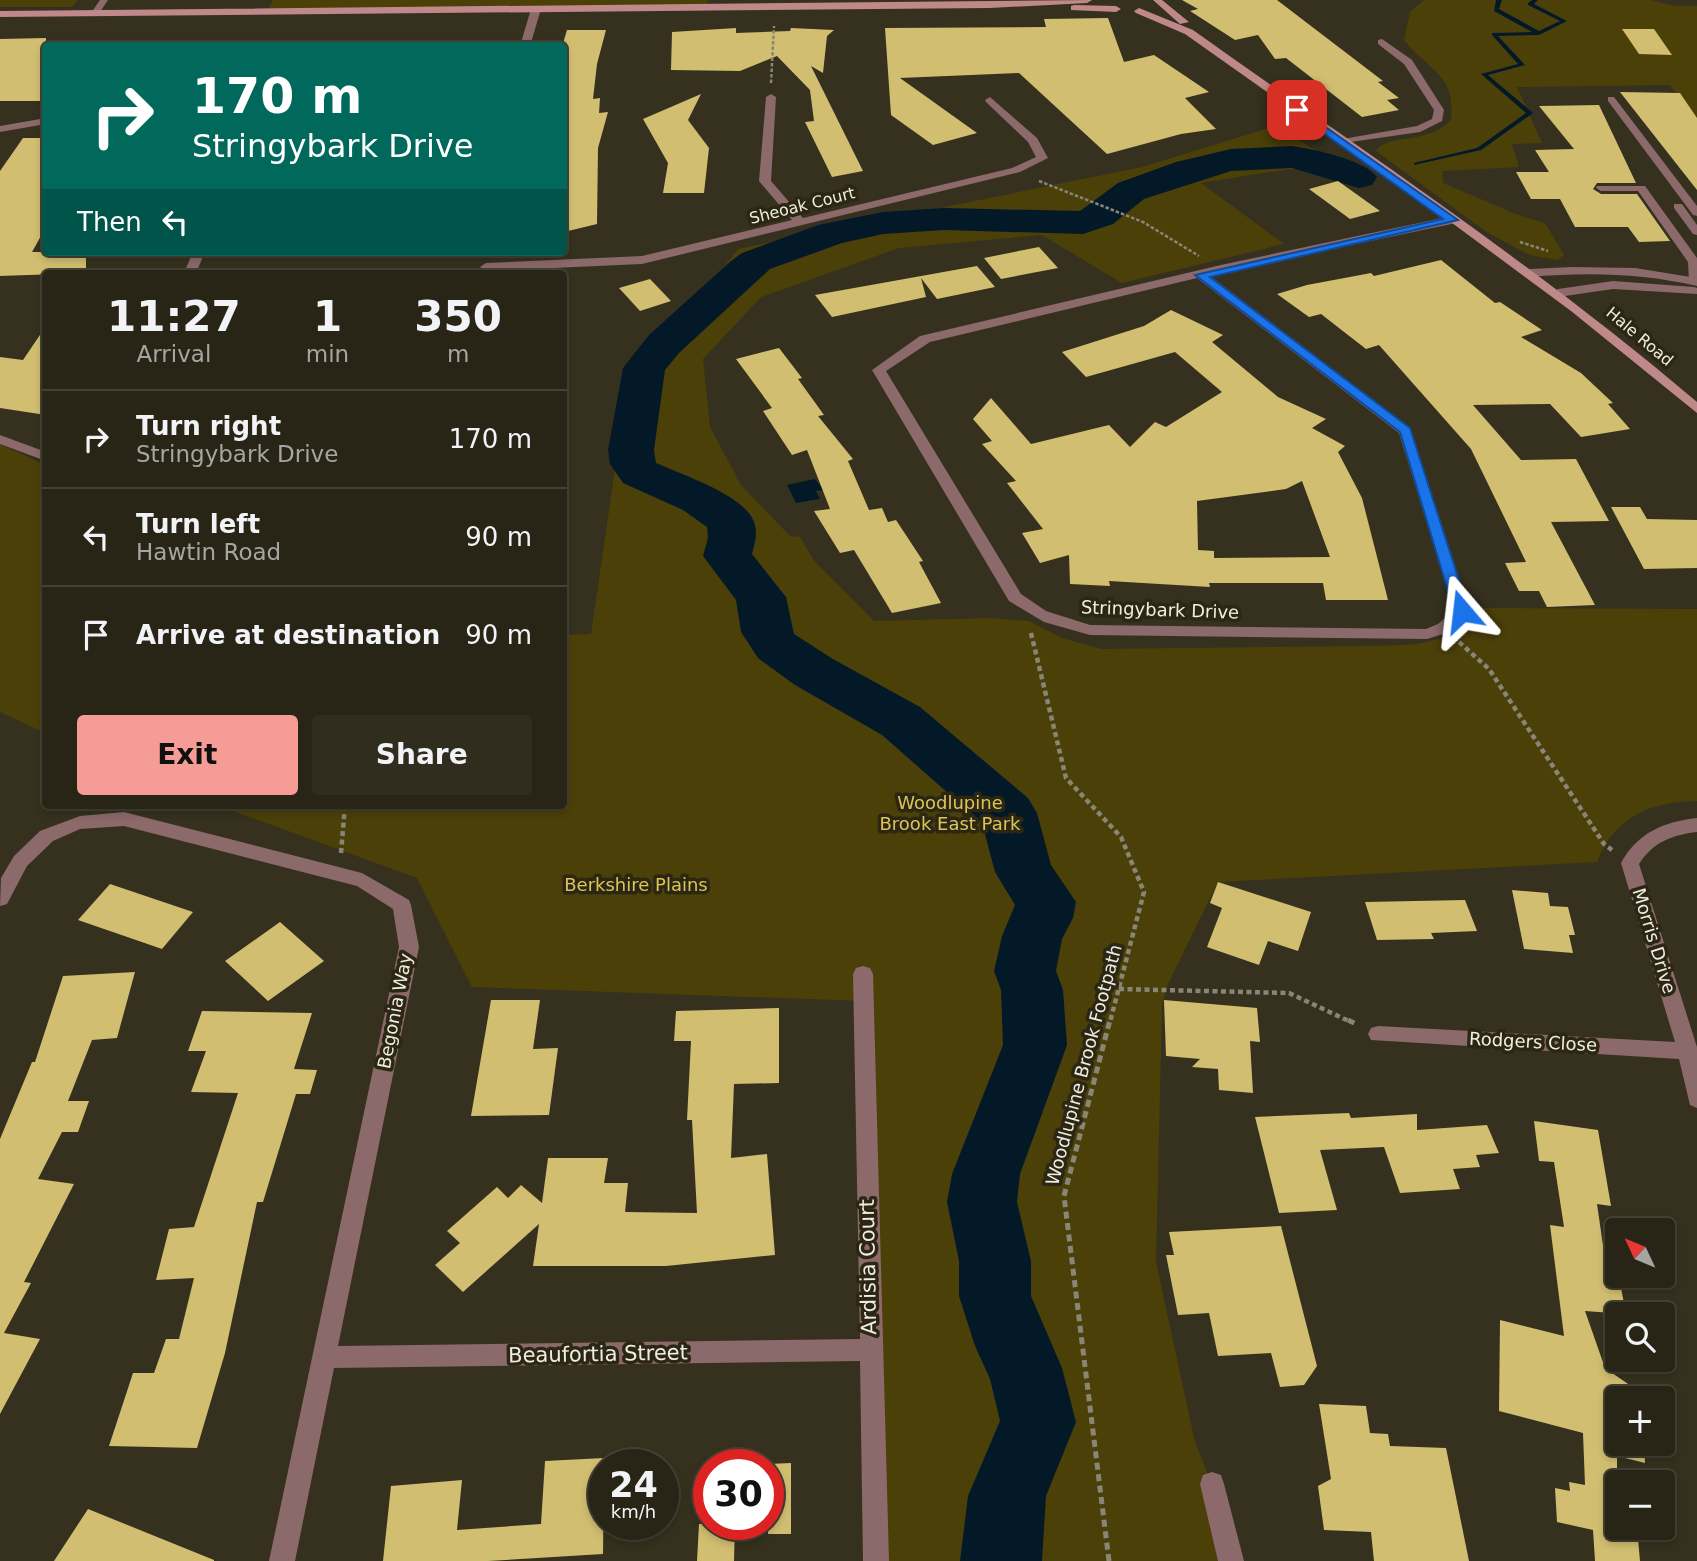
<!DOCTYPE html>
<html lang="en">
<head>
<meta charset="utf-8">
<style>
  body { margin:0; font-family:"DejaVu Sans",sans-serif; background:#302d1f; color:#f1f3f6; height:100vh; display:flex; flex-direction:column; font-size:26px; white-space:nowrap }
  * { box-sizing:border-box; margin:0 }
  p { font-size:23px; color:#a5a5a1 }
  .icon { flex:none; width:38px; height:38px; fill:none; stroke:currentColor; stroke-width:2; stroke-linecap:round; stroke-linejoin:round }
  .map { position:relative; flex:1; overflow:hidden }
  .details { position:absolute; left:42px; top:270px; width:525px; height:539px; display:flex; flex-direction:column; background:#282516; border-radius:7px; box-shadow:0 4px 10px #0003,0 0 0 2px #444235 }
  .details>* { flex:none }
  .banner { position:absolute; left:42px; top:42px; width:525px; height:214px; border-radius:7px; box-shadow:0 4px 10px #0003,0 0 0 2px #444235; background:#00695c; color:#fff; overflow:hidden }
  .needle { width:46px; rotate:314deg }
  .fabs { position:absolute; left:1605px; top:1218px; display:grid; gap:14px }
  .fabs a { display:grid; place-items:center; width:70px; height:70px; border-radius:7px; background:#282516; box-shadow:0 4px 10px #0003,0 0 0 2px #444235; font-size:35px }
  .speed { position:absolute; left:588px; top:1449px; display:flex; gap:14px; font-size:35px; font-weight:700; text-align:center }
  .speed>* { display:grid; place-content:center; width:91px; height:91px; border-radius:50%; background:#282516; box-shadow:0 4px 10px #0003,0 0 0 2px #444235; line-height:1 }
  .speed small { font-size:18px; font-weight:400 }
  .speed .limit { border:10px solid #d22; background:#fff; color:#111 }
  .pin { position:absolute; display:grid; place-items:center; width:60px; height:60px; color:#fff; margin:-30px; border-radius:14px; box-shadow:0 4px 10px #0006 }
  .me { position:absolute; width:77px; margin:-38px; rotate:343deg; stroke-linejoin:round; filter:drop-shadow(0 0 5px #0008) }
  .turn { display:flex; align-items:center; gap:24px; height:147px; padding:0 35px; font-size:32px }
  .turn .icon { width:91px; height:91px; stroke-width:2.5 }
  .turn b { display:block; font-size:49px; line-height:60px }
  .then { display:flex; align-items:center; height:66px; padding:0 35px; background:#0003; gap:14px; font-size:26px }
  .eta { display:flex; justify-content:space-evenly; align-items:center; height:119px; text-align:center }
  .eta b { font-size:42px; font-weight:800; line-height:49px }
  .cta { display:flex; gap:14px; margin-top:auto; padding:14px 35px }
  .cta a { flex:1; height:80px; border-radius:7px; background:#f59c96; color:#111; font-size:28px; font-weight:800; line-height:80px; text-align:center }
  .cta a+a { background:#302d1f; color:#f1f3f6 }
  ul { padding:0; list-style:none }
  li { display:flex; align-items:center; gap:21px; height:98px; padding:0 35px; border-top:2px solid #444235 }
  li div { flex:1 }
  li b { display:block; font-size:26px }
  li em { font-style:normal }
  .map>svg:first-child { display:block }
  .green { fill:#4c4009 }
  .water { fill:#041928 }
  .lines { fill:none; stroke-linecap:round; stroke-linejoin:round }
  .stream { fill:#041928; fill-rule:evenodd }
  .river { fill:#041928; fill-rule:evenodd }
  .building { fill:#d1be71; fill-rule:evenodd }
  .path-far2 { stroke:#898677; stroke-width:2.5; stroke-dasharray:3.5 2; stroke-linecap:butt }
  .path-far1 { stroke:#898677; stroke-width:4.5; stroke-dasharray:5 3.5; stroke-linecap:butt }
  .path { stroke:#898677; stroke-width:5; stroke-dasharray:7 4.5; stroke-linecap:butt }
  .service { fill:#8c696a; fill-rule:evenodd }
  .minor { fill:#8c696a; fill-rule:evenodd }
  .tertiary { fill:#8c696a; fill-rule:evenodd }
  .secondary { fill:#bf888a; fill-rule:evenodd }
  .route { fill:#1a73e8; stroke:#114b97; stroke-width:2 }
  .labels { text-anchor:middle; stroke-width:7; stroke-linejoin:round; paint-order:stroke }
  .far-street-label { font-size:16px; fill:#efede1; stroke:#2b2714 }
  .street-label { font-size:18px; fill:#efede1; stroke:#2b2714 }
  .park-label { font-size:18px; fill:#ddc457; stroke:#2b2714 }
  .near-street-label { font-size:21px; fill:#efede1; stroke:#2b2714 }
</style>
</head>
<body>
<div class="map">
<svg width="1697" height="1561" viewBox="0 0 1697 1561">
  <rect width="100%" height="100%" fill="#35311e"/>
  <path class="green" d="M 0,0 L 78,0 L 72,7 L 0,7 Z
    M 273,0 L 708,0 L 706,8 L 267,11 Z
    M 1424,0 L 1650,0 L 1675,6 L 1697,6 L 1697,119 L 1670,85 L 1517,87 L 1542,143 L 1512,144 L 1519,167 L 1442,171 L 1443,183 L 1518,215 L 1545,223 L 1564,255 L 1557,260 L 1530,255 L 1488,233 L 1376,151 C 1388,133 1428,145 1451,120 C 1456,74 1429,71 1404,40 L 1410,12 Z
    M 1275,126 L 1335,162 L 1201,183 L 1284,244 L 1122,283 L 1042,235 L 899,248 L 761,297 L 703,359 L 710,427 L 741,485 L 790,536 L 800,537 L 815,562 L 874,621 L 991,618 L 1029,621 L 1062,638 L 1101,649 L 1370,646 C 1398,645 1434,647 1457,629 C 1464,623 1469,614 1476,608 L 1697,609 L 1697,801 C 1650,802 1615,816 1597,862 L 1218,882 L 1167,986 L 1162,1007 L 1156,1262 L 1195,1442 L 1212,1484 L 1231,1561 L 876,1561 L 864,1001 L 472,987 L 417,878 L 217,805 L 564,805 L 564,635 L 591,634 L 619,442 L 644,344 L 692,307 L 738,249 L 1142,167 Z
    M 0,444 L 45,465 L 45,733 L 0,712 Z"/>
  <path class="water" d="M 815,479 L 824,490 L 816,491 L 820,499 L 796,503 L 787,485 Z"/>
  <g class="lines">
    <path class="stream" d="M 1496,0 L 1502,0 L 1499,9 L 1539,31 L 1560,21 L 1528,5 L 1528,3 L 1532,0 L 1538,0 L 1534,4 L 1567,21 L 1539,35 L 1498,36 L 1525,65 L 1488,75 L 1533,113 L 1481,150 L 1414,165 L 1414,163 L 1477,148 L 1526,113 L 1481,74 L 1518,64 L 1492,35 L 1492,33 L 1532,32 L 1494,11 Z"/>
    <path class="river" d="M 1292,146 C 1313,149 1365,160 1377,177 L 1372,185 L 1359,188 L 1292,168 L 1231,171 L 1144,199 L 1113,224 L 1083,234 L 944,230 L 883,234 L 842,243 L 770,269 L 679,353 L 665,370 L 654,450 L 656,463 C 680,474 745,495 754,522 C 758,533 755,543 752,554 L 786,597 L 794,634 L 833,659 L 920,707 L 1028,798 L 1037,813 L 1051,865 L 1076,902 L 1073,918 L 1062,939 L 1056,971 L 1063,990 L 1067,1045 L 1020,1174 L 1017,1202 L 1031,1261 L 1031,1296 L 1062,1368 L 1076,1422 L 1046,1496 L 1042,1561 L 960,1561 L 968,1496 L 1000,1421 L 990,1379 L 975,1346 L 959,1296 L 959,1261 L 947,1202 L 952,1174 L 1003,1045 L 1001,990 L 994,971 L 1002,936 L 1015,905 L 995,872 L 982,823 L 882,735 L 795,685 L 758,658 L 741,632 L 736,600 L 703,556 L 708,538 L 707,527 L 683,510 L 623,483 L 610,464 L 608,450 L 623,368 L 649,335 L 731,261 L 742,253 L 818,225 L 883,212 L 944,208 L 1080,211 L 1118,183 L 1176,162 L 1231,149 Z"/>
  </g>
  <path class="building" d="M 1182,0 L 1277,0 L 1383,81 L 1378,82 L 1399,98 L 1387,100 L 1399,110 L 1362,117 L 1286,58 L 1275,59 L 1258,35 L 1235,40 L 1190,11 L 1198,9 Z
    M 1108,18 L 1124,62 L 1154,55 L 1209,92 L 1185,98 L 1216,129 L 1181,134 L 1107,154 L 1019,73 L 900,78 L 977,133 L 933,145 L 891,115 L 885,28 L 1046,27 L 1044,19 Z
    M 736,28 L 736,33 L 790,31 L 791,28 L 834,30 L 827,36 L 823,73 L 811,66 L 863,171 L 832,177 L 805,122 L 814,121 L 810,90 L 777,56 L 740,71 L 671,70 L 672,32 Z
    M 1622,29 L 1654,29 L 1672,55 L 1639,54 Z
    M 567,30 L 606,30 L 597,64 L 593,99 L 600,98 L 599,113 L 608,112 L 598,148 L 597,224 L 564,232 L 564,40 Z
    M 46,38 L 46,92 L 40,101 L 0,101 L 0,39 Z
    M 1620,92 L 1680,93 L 1697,118 L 1697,190 Z
    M 701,94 L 688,120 L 709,148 L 704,193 L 663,193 L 668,163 L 643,119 Z
    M 1599,105 L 1636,183 L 1597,183 L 1593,189 L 1601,194 L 1637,194 L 1670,241 L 1639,242 L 1628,227 L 1575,227 L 1560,199 L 1531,199 L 1516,172 L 1549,172 L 1535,150 L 1574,149 L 1539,106 Z
    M 23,138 L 46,138 L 46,227 L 32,252 L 86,252 L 86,273 L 0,276 L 0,171 Z
    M 1338,181 L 1380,211 L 1350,219 L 1309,189 Z
    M 1039,247 L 1058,268 L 1001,279 L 984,258 Z
    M 1441,260 L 1495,303 L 1500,302 L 1542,330 L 1521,337 L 1581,373 L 1613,403 L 1608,404 L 1630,429 L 1581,437 L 1550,404 L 1473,405 L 1521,460 L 1576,459 L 1609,521 L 1551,522 L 1595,605 L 1547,607 L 1539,591 L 1519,591 L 1505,563 L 1526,562 L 1471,449 L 1379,345 L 1366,349 L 1321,314 L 1309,317 L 1277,294 L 1307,285 L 1371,273 L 1374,276 Z
    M 977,266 L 995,287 L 937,299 L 921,278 L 926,297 L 832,317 L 815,295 Z
    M 650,279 L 671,301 L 640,311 L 619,288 Z
    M 1171,310 L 1223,335 L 1212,342 L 1278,397 L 1326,419 L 1312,428 L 1345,446 L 1338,452 L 1362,498 L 1388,600 L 1326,600 L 1323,583 L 1209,583 L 1210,587 L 1109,581 L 1110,586 L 1070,584 L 1069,555 L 1040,563 L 1022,533 L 1043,529 L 1007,483 L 1016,481 L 982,444 L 992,441 L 973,419 L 991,398 L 1031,444 L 1109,425 L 1130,447 L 1155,422 L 1166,427 L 1222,392 L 1175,352 L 1086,377 L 1062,352 L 1144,326 ZM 1302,481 L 1330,557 L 1214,558 L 1214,551 L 1198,550 L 1197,501 L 1286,489 Z
    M 46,326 L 46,415 L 0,408 L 0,357 L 23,360 Z
    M 779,348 L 802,378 L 798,379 L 824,415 L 818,416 L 853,459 L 848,461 L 869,510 L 882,508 L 888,522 L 896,520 L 923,561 L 919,562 L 941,603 L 892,613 L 854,550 L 840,553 L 814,511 L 830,509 L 807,450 L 792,455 L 763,411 L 772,408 L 736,359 Z
    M 1611,507 L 1640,507 L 1647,519 L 1697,520 L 1697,568 L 1644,569 Z
    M 1218,882 L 1311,912 L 1298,951 L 1268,941 L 1259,965 L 1207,947 L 1222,908 L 1210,903 Z
    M 110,884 L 193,912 L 162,949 L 78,920 Z
    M 1512,890 L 1548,893 L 1550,906 L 1568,907 L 1575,935 L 1569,935 L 1573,953 L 1524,949 Z
    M 1465,900 L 1477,931 L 1431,933 L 1434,939 L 1377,940 L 1365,902 Z
    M 280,922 L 324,961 L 268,1001 L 225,961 Z
    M 135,972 L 117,1038 L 92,1040 L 68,1101 L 89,1101 L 78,1132 L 62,1132 L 38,1179 L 74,1184 L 24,1282 L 31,1283 L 4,1333 L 40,1339 L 0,1414 L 0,1139 L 32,1062 L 35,1062 L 63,976 Z
    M 491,1000 L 540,1000 L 533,1049 L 558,1048 L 549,1115 L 471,1116 Z
    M 1164,1000 L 1257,1008 L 1260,1042 L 1250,1041 L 1253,1093 L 1219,1090 L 1218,1069 L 1192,1067 L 1200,1059 L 1166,1056 Z
    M 779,1008 L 779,1083 L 734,1084 L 731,1158 L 767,1154 L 775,1255 L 666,1266 L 533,1266 L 539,1224 L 463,1292 L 435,1265 L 460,1243 L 447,1231 L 497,1187 L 508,1198 L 521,1185 L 542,1203 L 548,1158 L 608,1158 L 604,1183 L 628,1183 L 625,1212 L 697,1213 L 692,1120 L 687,1120 L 691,1041 L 674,1041 L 676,1011 Z
    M 202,1011 L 312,1013 L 294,1069 L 317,1070 L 310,1094 L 296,1094 L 263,1202 L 257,1202 L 225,1353 L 197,1448 L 109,1446 L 133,1373 L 154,1373 L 166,1339 L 179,1339 L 194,1278 L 156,1280 L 169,1229 L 194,1227 L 238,1093 L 191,1092 L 206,1051 L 188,1051 Z
    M 1349,1113 L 1351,1118 L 1417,1114 L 1417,1130 L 1487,1125 L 1499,1153 L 1476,1155 L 1480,1167 L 1453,1169 L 1460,1189 L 1400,1193 L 1384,1147 L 1320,1150 L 1337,1210 L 1279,1213 L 1255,1117 Z
    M 1534,1121 L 1598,1130 L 1611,1206 L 1597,1204 L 1606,1266 L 1617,1267 L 1626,1314 L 1585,1311 L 1605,1368 L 1641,1393 L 1641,1398 L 1617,1398 L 1617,1444 L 1644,1444 L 1645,1463 L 1617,1456 L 1617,1528 L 1637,1528 L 1640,1561 L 1595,1561 L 1593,1530 L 1557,1522 L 1555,1488 L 1570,1491 L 1569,1482 L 1585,1485 L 1583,1433 L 1499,1411 L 1500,1320 L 1564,1336 L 1550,1225 L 1564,1227 L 1554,1162 L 1539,1161 Z
    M 1281,1226 L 1317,1366 L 1304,1385 L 1280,1387 L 1271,1353 L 1218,1356 L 1209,1313 L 1178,1315 L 1166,1255 L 1174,1255 L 1169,1232 Z
    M 1319,1404 L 1366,1406 L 1370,1433 L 1388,1434 L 1390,1446 L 1446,1448 L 1469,1561 L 1374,1561 L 1371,1532 L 1324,1530 L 1318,1486 L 1331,1479 Z
    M 604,1458 L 603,1554 L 488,1561 L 383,1561 L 391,1486 L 462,1480 L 457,1530 L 541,1524 L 545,1461 Z
    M 791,1463 L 791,1534 L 768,1534 L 768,1464 Z
    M 88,1509 L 214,1560 L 214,1561 L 54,1561 Z
    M 699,1524 L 735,1524 L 734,1561 L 697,1561 Z"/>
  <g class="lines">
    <path class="path-far2" d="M 771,83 L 774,26
      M 1039,181 L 1143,222 L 1199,256
      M 1520,242 L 1548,251"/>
    <path class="path-far1" d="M 1031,633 L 1066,778 L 1121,837 L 1144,892 L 1110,1022
      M 1459,642 L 1489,669 L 1604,844 L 1612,850
      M 341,853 L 345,805
      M 1119,989 L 1289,993 L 1351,1022"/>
    <path class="path" d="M 1348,1020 L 1356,1024
      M 1109,1561 L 1064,1196 L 1110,1020"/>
    <path class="service" d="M 100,0 L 108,0 L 98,15 L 92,15 L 91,13 Z
      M 1608,97 L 1614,97 L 1697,206 L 1697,216 L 1693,215 L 1608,101 Z
      M 1597,186 L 1645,186 L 1697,258 L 1697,284 L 1689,281 L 1688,262 L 1638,191 L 1601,191 L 1596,188 Z
      M 1674,204 L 1682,204 L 1697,225 L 1697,235 L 1693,234 L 1674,208 Z"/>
    <path class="minor" d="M 536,6 L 541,9 L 530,46 L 520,46 L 531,9 Z
      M 1382,39 L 1412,60 L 1444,110 L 1442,121 L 1420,132 L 1337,144 L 1337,140 L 1417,126 L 1432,119 L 1434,110 L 1404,64 L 1378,44 L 1378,40 Z
      M 771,94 L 776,97 L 771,181 L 803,218 L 1012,168 L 1036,157 L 1028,142 L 986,102 L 985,100 L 990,97 L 1037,138 L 1048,158 L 1020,172 L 642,264 L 486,271 L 480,267 L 486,263 L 642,256 L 792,220 L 759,181 L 766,97 Z
      M 46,118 L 46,124 L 0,132 L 0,126 Z
      M 1452,216 L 1456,217 L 1456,223 L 1209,275 L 1410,428 L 1470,611 L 1450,632 L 1427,639 L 1090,635 L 1044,622 L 1009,601 L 872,370 L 920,336 L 1221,265 ZM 1197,278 L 1399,433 L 1454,610 L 1438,624 L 1426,629 L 1090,625 L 1046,611 L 1021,594 L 886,371 L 930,342 Z
      M 193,252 L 205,252 L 196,273 L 184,273 Z
      M 0,435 L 46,452 L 46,461 L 0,444 Z
      M 124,812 L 362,873 L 409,900 L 411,905 L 419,947 L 338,1346 L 860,1339 L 853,974 L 856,968 L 863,966 L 870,968 L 873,974 L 889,1561 L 863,1561 L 860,1361 L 334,1368 L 295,1561 L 269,1561 L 399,947 L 393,909 L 357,886 L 124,826 L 80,829 L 53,841 L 27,866 L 7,904 L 0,906 L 1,878 L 14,856 L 40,831 L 80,816 Z
      M 1697,818 L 1697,832 C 1672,835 1653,842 1639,864 L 1697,1047 L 1697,1108 L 1690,1105 L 1679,1059 L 1371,1040 L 1368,1034 L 1371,1028 L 1378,1026 L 1675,1042 L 1621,863 C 1638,832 1664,822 1697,818 Z
      M 1212,1472 L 1221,1475 L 1224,1484 L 1244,1561 L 1218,1561 L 1200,1484 L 1203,1475 Z"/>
    <path class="tertiary" d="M 1572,267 L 1635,268 L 1697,278 L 1697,286 C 1641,273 1587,272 1530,277 L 1524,273 L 1530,269 Z
      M 1613,281 L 1694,287 L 1697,288 L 1697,294 L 1613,289 L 1558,297 L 1552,293 L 1558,289 Z"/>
    <path class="secondary" d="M 1092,0 L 1087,3 L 990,8 L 0,17 L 0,11 Z
      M 1153,0 L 1162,0 L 1189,22 L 1180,24 Z
      M 1074,5 L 1116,6 L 1121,9 L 1116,12 L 1071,10 L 1071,6 Z
      M 1139,8 L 1193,30 C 1363,151 1537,266 1697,402 L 1697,413 L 1571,311 L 1444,217 L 1185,34 L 1136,13 L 1134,11 Z"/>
  </g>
  <path class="route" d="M 1297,107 L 1458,220 L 1210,277 L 1410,428 L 1469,611 L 1467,614 L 1457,614 L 1454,611 L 1400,432 L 1195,275 L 1443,219 L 1294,112 Z"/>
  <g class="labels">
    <g class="far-street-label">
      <text transform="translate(802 205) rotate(-14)" y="6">Sheoak Court</text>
      <text transform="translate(1640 336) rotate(40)" y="6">Hale Road</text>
    </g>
    <g class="street-label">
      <text transform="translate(1160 610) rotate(2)" y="6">Stringybark Drive</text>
      <text transform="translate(1654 941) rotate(73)" y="6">Morris Drive</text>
      <text transform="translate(395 1011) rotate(-79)" y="6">Begonia Way</text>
      <text transform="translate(1533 1042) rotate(3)" y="6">Rodgers Close</text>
      <text transform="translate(1084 1065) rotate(-75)" y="6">Woodlupine Brook Footpath</text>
    </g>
    <g class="park-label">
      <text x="950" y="809">Woodlupine<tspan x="950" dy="21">Brook East Park</tspan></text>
      <text x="636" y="891">Berkshire Plains</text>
    </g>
    <g class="near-street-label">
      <text transform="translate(868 1267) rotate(-91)" y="7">Ardisia Court</text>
      <text transform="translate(598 1354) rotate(-1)" y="7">Beaufortia Street</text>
    </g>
  </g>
</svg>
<div class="fabs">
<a><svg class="needle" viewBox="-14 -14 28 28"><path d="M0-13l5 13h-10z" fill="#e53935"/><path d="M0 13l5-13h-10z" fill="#a5a5a1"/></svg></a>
<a><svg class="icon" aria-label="search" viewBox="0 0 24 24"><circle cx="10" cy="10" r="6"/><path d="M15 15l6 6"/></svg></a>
<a>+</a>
<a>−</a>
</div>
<div class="speed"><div>24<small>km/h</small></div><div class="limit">30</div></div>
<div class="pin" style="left:1297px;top:110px;background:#d93025"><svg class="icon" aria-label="arrive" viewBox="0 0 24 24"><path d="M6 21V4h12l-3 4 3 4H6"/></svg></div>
<svg class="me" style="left:1462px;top:611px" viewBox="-20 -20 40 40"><path d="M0-17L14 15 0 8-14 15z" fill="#1a73e8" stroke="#fff" stroke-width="4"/></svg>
<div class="banner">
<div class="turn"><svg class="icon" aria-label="right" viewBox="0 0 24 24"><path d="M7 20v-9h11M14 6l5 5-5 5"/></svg><div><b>170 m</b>Stringybark Drive</div></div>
<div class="then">Then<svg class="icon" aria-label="left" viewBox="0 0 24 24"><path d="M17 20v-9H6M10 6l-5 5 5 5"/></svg></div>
</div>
<section class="details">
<div class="eta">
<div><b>11:27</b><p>Arrival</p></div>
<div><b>1</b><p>min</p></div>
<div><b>350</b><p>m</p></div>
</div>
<ul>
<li><svg class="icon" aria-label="right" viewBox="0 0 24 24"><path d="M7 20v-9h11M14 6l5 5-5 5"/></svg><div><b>Turn right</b><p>Stringybark Drive</p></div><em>170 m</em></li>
<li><svg class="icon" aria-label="left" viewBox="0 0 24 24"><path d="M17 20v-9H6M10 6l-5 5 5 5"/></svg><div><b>Turn left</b><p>Hawtin Road</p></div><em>90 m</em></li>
<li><svg class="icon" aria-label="arrive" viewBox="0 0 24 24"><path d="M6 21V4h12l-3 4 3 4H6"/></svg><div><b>Arrive at destination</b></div><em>90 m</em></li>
</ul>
<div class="cta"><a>Exit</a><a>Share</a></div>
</section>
</div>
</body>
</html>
